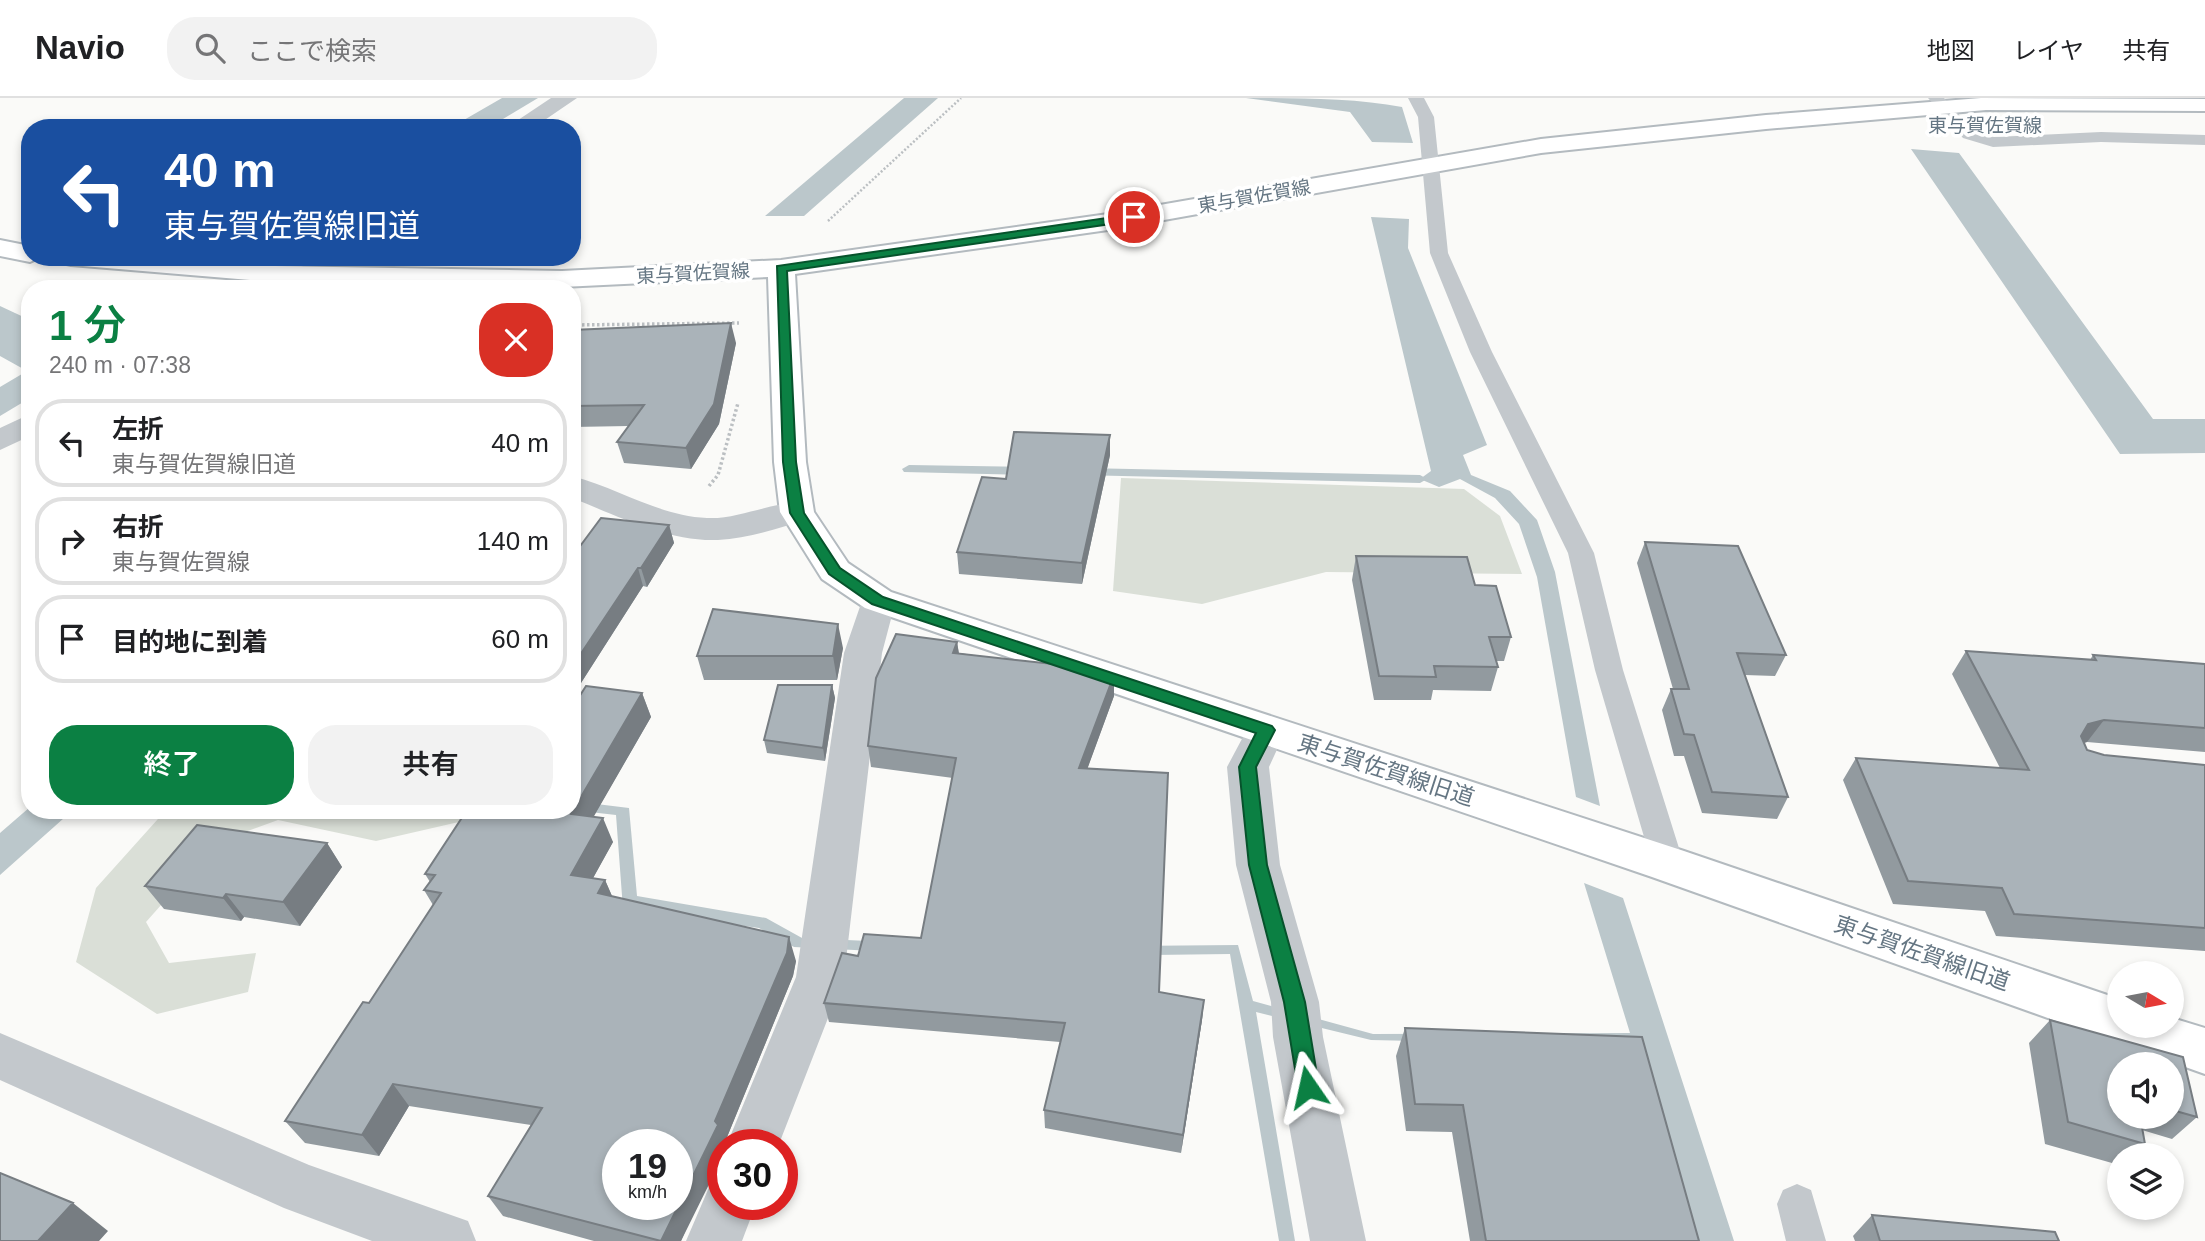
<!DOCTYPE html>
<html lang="ja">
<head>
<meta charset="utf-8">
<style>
  body { margin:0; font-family:Helvetica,"Noto Sans JP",sans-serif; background:#f2f2f2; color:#202124; height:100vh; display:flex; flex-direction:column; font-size:26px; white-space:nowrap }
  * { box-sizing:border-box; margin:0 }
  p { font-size:23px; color:#757577 }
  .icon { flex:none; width:38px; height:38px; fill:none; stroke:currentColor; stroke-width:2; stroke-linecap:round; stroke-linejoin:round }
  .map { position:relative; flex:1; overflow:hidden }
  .panel { position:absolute; left:21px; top:182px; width:560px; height:539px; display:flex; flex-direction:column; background:#fff; border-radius:28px; box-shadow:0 4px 10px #0003 }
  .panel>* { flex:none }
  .banner { position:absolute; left:21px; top:21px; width:560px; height:147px; border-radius:28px; box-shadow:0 4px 10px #0003; background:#1a4fa0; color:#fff; overflow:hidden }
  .needle { width:46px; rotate:100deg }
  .controls { position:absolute; left:2107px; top:863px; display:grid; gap:14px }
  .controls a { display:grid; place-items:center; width:77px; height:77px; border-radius:50%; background:#fff; box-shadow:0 4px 10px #0003; font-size:35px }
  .speed { position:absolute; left:602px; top:1031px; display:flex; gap:14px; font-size:35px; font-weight:700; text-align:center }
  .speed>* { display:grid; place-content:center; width:91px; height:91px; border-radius:50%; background:#fff; box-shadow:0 4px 10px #0003; line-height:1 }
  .speed small { font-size:18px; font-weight:400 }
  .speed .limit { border:10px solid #d22; background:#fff; color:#111 }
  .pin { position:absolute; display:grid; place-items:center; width:60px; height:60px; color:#fff; margin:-30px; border:4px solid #fff; border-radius:50%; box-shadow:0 2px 7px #0007 }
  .me { position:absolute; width:77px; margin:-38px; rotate:349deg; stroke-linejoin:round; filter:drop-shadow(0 0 5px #0008) }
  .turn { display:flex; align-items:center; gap:24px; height:147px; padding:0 28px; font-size:32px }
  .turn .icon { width:91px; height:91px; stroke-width:2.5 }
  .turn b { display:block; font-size:49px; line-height:60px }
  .round { display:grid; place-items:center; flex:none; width:74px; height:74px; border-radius:28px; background:#f2f2f2 }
  .summary { display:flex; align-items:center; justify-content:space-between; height:119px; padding:0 28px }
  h1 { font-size:42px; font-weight:600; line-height:52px; color:#0b8043 }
  .primary-button { display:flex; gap:14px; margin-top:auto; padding:14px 28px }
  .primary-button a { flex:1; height:80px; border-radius:28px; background:#0b8043; color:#fff; font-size:28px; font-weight:600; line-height:80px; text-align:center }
  .primary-button a+a { background:#f2f2f2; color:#202124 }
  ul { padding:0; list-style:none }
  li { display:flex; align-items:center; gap:21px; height:88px; margin:0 14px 10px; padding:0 14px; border:4px solid #e0e0e0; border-radius:28px }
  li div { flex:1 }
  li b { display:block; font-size:26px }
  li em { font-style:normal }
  header { display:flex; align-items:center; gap:42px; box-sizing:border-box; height:98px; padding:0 35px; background:#fff; border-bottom:2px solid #e0e0e0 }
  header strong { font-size:33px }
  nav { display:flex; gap:38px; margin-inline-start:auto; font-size:24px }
  .search { width:490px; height:63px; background:#f2f2f2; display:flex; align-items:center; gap:18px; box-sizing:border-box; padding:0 24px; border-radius:28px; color:#757577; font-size:26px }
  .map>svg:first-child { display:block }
  .green { fill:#dadfd7 }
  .water { fill:#bbc7cb }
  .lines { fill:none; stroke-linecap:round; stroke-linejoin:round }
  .stream { fill:#bbc7cb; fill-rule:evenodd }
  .secondary-casing { stroke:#b3babf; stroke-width:4 }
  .path-far1 { stroke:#bbbfc2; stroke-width:2.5; stroke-dasharray:2 2; stroke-linecap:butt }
  .path { stroke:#bbbfc2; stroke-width:3.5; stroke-dasharray:2.5 2.5; stroke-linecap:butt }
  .service { fill:#c3c8cc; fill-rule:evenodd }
  .minor { fill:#c3c8cc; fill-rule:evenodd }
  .secondary { fill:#fff; fill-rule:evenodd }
  .wall { fill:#929a9f; fill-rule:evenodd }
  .shaded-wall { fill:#777d82 }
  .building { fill:#aab3b9; stroke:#777d82; stroke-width:2; fill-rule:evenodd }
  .route { fill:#0b8043; stroke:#07532c; stroke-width:2 }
  .labels { text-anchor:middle; stroke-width:7; stroke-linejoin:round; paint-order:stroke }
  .far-street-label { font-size:19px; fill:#657683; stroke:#fff }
  .street-label { font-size:23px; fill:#657683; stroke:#fff }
</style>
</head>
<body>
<header>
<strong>Navio</strong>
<div class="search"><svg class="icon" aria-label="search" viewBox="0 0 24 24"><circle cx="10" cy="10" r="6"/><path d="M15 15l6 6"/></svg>ここで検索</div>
<nav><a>地図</a><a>レイヤ</a><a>共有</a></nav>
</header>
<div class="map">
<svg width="2205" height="1143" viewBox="0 0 2205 1143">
  <rect width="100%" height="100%" fill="#fafaf8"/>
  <path class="green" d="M 1121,380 L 1464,391 L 1500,418 L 1522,476 L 1326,474 L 1202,506 L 1113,493 Z
    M 166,712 L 511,712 L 376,743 L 278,722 L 217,744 L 146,824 L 169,865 L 256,855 L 248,894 L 157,916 L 76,864 L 96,790 Z"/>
  <path class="water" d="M 502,0 L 538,0 L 488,30 L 450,30 Z
    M 904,0 L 938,0 L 804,118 L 765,118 Z
    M 1246,0 C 1296,0 1355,0 1402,9 L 1413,45 L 1372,44 L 1350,14 Z
    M 1911,51 L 1959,55 L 2153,321 L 2205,321 L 2205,355 L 2120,356 Z
    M 1371,119 L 1409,121 L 1408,150 L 1487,347 L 1463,357 L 1471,377 L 1510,393 L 1537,422 L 1555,474 L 1600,708 L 1576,699 L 1537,479 L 1519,426 L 1495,400 L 1460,381 L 1439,389 L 1420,381 L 1431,373 Z
    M 0,208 L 30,222 L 30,300 L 0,318 L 0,289 L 27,273 L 0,258 Z
    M 572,703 L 629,710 L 637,798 L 766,820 L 802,840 L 1002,849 L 1238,847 L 1253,903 L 1373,936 L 1630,935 L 1584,785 L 1623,800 L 1734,1143 L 1697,1143 L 1634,948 L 1371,942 L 1256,914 L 1295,1143 L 1279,1143 L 1230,856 L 995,859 L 794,849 L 759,830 L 623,811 L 616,717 L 572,712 Z
    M 30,709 L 30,712 L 73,712 L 0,777 L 0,735 Z"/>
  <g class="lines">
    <path class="stream" d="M 909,367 L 1031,369 L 1038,373 L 1031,377 L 904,374 L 902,371 Z
      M 1084,370 L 1420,377 L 1427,381 L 1420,385 L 1079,377 L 1079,371 Z"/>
    <g class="secondary-casing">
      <path id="secondary" d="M 1981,0 L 2205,1 L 2205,13 L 1986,12 L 1766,31 L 1541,55 L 1108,132 L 795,176 L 806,364 L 814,414 L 848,465 L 891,494 L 1684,753 L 2119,901 L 2119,928 L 2172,928 L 2172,920 L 2205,930 L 2205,976 L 1652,779 L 865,510 L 822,481 L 780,414 L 774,364 L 768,179 L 562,189 L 445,188 L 275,184 L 71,167 L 62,165 L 58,159 L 169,159 L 275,168 L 562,173 L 781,162 L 1108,116 L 1541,41 L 1766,17 Z
        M 0,142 L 30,148 L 30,159 L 41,159 L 30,164 L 0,158 Z"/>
    </g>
    <path class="path-far1" d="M 828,123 L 961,0"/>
    <path class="path" d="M 572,227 L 739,225
      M 709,388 L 718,377 L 738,305"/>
    <path class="service" d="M 1408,0 L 1424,0 L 1434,19 L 1448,155 L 1492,254 L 1594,455 L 1623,572 L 1684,766 L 1679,775 L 1668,779 L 1657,775 L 1652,766 L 1595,572 L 1568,455 L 1470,254 L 1430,155 L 1418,19 Z
      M 1928,0 L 1944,0 L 1975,34 L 1994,39 L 2101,34 L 2205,37 L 2205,47 L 2101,44 L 1993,49 L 1963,40 Z
      M 1797,1086 L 1811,1092 L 1826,1143 L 1786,1143 L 1777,1106 L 1783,1092 Z"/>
    <path class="minor" d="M 551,0 L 577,0 L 533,30 L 506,30 Z
      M 284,159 L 316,159 L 270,191 L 238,191 Z
      M 30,316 L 30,338 L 0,352 L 0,330 Z
      M 572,378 C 618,390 659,418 707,420 C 741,422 780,399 809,407 L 814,414 L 809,421 C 780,430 749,440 718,442 C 668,444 618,418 572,400 Z
      M 878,490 L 891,494 L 896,502 L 882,555 L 844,879 L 779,1046 L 727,1046 L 796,879 L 844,555 L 865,494 Z
      M 1266,617 L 1280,622 L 1286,632 L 1269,669 L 1280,767 L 1319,904 L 1323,939 L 1366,1143 L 1310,1143 L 1273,939 L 1271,904 L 1236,767 L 1227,669 L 1252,622 Z
      M 0,935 L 309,1067 L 468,1123 L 476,1143 L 372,1143 L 284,1110 L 0,982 Z
      M 723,1082 L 723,1106 L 756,1106 L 742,1143 L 686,1143 L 710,1087 Z"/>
    <use href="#secondary" class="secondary"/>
  </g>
  <path class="wall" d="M 572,232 L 736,245 L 719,326 L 691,371 L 624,365 L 617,344 L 629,328 L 572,329 Z
    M 1110,337 L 1110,357 L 1082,486 L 959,476 L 957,454 L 1006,381 Z
    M 669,427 L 674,445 L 647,489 L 643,488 L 572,599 L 572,459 Z
    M 1645,444 L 1786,557 L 1775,578 L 1745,577 L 1788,699 L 1777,721 L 1702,715 L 1684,658 L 1674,658 L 1662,612 L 1671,591 L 1673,591 L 1637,465 Z
    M 1356,458 L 1475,487 L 1511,539 L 1504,563 L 1496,563 L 1498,569 L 1491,593 L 1433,592 L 1431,602 L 1374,602 L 1352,482 Z
    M 957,544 L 959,555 L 1114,577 L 1114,598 L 1087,671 L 1159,894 L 1204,902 L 1202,922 L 1181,1055 L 1045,1030 L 1044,1012 L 1060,944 L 829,924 L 824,905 L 858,858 L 921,840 L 953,680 L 871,669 L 868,648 Z
    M 843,550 L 837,582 L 704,582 L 697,558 Z
    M 1966,553 L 2090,562 L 2093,557 L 2205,566 L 2205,654 L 2087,644 L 2084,645 L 2087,652 L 2104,657 L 2205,667 L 2205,853 L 1996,838 L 1985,813 L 1893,806 L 1843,682 L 1856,660 L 2000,670 L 1952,576 Z
    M 832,587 L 835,600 L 825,663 L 767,655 L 764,642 Z
    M 642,595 L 651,619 L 593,719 L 613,744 L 593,780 L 605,782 L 612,798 L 796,863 L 793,878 L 725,1044 L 726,1046 L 723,1046 L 681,1143 L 594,1143 L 503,1118 L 488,1098 L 531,1027 L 409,1008 L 379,1058 L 305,1045 L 285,1023 L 369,905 L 433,807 L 424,792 L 430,784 L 425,776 L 572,712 Z
    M 327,745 L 342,769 L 300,828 L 244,819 L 241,823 L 164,811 L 145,788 Z
    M 2050,922 L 2183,959 L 2197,1019 L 2172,1041 L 2142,1032 L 2145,1046 L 2132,1057 L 2119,1057 L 2119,1067 L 2045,1046 L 2029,945 ZM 2119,966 L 2172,966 L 2172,1018 L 2119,1018 Z
    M 1405,930 L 1699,1143 L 1470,1143 L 1452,1034 L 1406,1033 L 1396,958 Z
    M 1872,1117 L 2059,1143 L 1855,1143 L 1853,1138 Z"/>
  <path class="shaded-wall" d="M 731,225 L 736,245 L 719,326 L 691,371 L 686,350 Z
    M 1110,337 L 1110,357 L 1082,486 L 1082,465 Z
    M 669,427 L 674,445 L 647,489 L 641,470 Z
    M 638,470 L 643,488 L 572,599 L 572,569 Z
    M 838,526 L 843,550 L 837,582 L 833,558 Z
    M 957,544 L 960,564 L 953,555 Z
    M 1114,577 L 1114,598 L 1080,691 L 1079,670 Z
    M 832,587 L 835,600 L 825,663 L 823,650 Z
    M 642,595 L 651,619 L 582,739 L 571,716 Z
    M 2104,622 L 2087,644 L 2071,648 L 2088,626 Z
    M 603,720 L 613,744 L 582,800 L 571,777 Z
    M 327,745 L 342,769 L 300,828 L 283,804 Z
    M 605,782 L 615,805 L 598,795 Z
    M 226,796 L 244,819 L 241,823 L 223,800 Z
    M 789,839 L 796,863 L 793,878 L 725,1044 L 726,1046 L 723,1046 L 723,1058 L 681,1143 L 661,1143 L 715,1023 Z
    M 1204,902 L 1202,922 L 1181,1055 L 1183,1037 Z
    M 393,986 L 409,1008 L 379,1058 L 362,1037 Z
    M 73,1105 L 108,1133 L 99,1143 L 38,1143 Z"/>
  <path class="building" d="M 731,225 L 714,306 L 686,350 L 617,344 L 644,307 L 572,308 L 572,232 Z
    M 1014,334 L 1110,337 L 1082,465 L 957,454 L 982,379 L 1006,381 Z
    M 601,420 L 669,427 L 641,470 L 638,470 L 572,569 L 572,459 Z
    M 1645,444 L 1738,448 L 1786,557 L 1737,555 L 1788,699 L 1712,694 L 1694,637 L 1684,636 L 1671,591 L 1689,591 Z
    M 1356,458 L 1467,459 L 1475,487 L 1496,488 L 1511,539 L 1489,539 L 1498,569 L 1434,568 L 1436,579 L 1379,578 Z
    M 713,511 L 838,526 L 833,558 L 697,558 Z
    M 896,536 L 957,544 L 953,555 L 1062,567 L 1064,562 L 1114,577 L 1079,670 L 1168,675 L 1159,894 L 1204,902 L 1183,1037 L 1044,1012 L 1065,925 L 824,905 L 842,855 L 858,858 L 864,836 L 921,840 L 956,660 L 868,648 L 876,580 Z
    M 1966,553 L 2096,562 L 2093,557 L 2205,566 L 2205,630 L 2104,622 L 2088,626 L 2081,638 L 2087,652 L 2104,657 L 2205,667 L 2205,830 L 2014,816 L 2002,790 L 1908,783 L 1856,660 L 2029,672 Z
    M 778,587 L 832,587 L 823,650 L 764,642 Z
    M 586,588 L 642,595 L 571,716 L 603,720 L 571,777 L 605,782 L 598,795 L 789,839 L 787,855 L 715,1023 L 718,1027 L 661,1143 L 488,1098 L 542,1010 L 393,986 L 362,1037 L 285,1023 L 363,904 L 369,905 L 441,795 L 424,792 L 435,777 L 425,776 L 467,712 L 572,712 L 572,610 ZM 618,1046 L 677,1046 L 677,1106 L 618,1106 Z
    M 197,727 L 327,745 L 283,804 L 226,796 L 223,800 L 145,788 Z
    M 2050,922 L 2183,959 L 2197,1019 L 2172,1012 L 2172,966 L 2119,966 L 2119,1018 L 2140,1018 L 2145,1046 L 2068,1024 Z
    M 1405,930 L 1642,939 L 1699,1143 L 1486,1143 L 1463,1007 L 1415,1006 Z
    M 0,1075 L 73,1105 L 38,1143 L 0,1143 Z
    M 1872,1117 L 2055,1134 L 2059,1143 L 1880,1143 Z"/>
  <path class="route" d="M 1134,116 L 1139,119 L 1138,122 L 787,173 L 796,364 L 804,415 L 840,470 L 883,499 L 1272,628 L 1275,632 L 1256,669 L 1267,767 L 1305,904 L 1319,989 L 1316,996 L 1308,999 L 1301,996 L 1298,989 L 1284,904 L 1249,767 L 1239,669 L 1256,635 L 872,506 L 829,476 L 790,415 L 783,364 L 777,168 Z"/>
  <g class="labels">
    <g class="far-street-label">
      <text x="1985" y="34">東与賀佐賀線</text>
      <text transform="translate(1254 98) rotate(-10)" y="7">東与賀佐賀線</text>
      <text transform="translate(693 175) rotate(-3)" y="7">東与賀佐賀線</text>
    </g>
    <g class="street-label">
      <text transform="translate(1386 672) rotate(18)" y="8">東与賀佐賀線旧道</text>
      <text transform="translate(1922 855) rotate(19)" y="8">東与賀佐賀線旧道</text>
    </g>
  </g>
</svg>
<div class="controls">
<a><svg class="needle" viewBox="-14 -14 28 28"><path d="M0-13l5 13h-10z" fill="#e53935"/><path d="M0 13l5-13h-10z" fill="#757577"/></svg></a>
<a><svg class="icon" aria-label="sound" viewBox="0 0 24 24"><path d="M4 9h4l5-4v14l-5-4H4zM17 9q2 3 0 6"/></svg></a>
<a><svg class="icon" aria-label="layers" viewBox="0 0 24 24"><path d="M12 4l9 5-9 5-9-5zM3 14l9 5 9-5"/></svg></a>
</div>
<div class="speed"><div>19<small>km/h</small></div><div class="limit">30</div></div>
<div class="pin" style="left:1134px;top:119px;background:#d93025"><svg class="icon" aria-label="arrive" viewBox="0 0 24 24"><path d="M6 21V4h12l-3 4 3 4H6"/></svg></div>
<svg class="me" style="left:1308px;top:989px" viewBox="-20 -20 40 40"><path d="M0-17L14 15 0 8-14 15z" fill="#0b8043" stroke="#fff" stroke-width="4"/></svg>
<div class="banner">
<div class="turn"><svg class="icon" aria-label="left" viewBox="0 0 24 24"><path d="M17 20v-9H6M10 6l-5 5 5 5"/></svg><div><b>40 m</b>東与賀佐賀線旧道</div></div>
</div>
<section class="panel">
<div class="summary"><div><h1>1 分</h1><p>240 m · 07:38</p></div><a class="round" style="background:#d93025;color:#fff"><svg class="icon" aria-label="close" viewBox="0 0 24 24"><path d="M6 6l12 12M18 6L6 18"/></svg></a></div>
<ul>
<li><svg class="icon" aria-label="left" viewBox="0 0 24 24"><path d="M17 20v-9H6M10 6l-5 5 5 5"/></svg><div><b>左折</b><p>東与賀佐賀線旧道</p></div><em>40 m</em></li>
<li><svg class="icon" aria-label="right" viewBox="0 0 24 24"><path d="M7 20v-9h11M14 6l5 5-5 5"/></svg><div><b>右折</b><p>東与賀佐賀線</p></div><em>140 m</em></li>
<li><svg class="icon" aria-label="arrive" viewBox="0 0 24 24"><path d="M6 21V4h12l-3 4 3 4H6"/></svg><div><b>目的地に到着</b></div><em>60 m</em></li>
</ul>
<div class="primary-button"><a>終了</a><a>共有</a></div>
</section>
</div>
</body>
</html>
